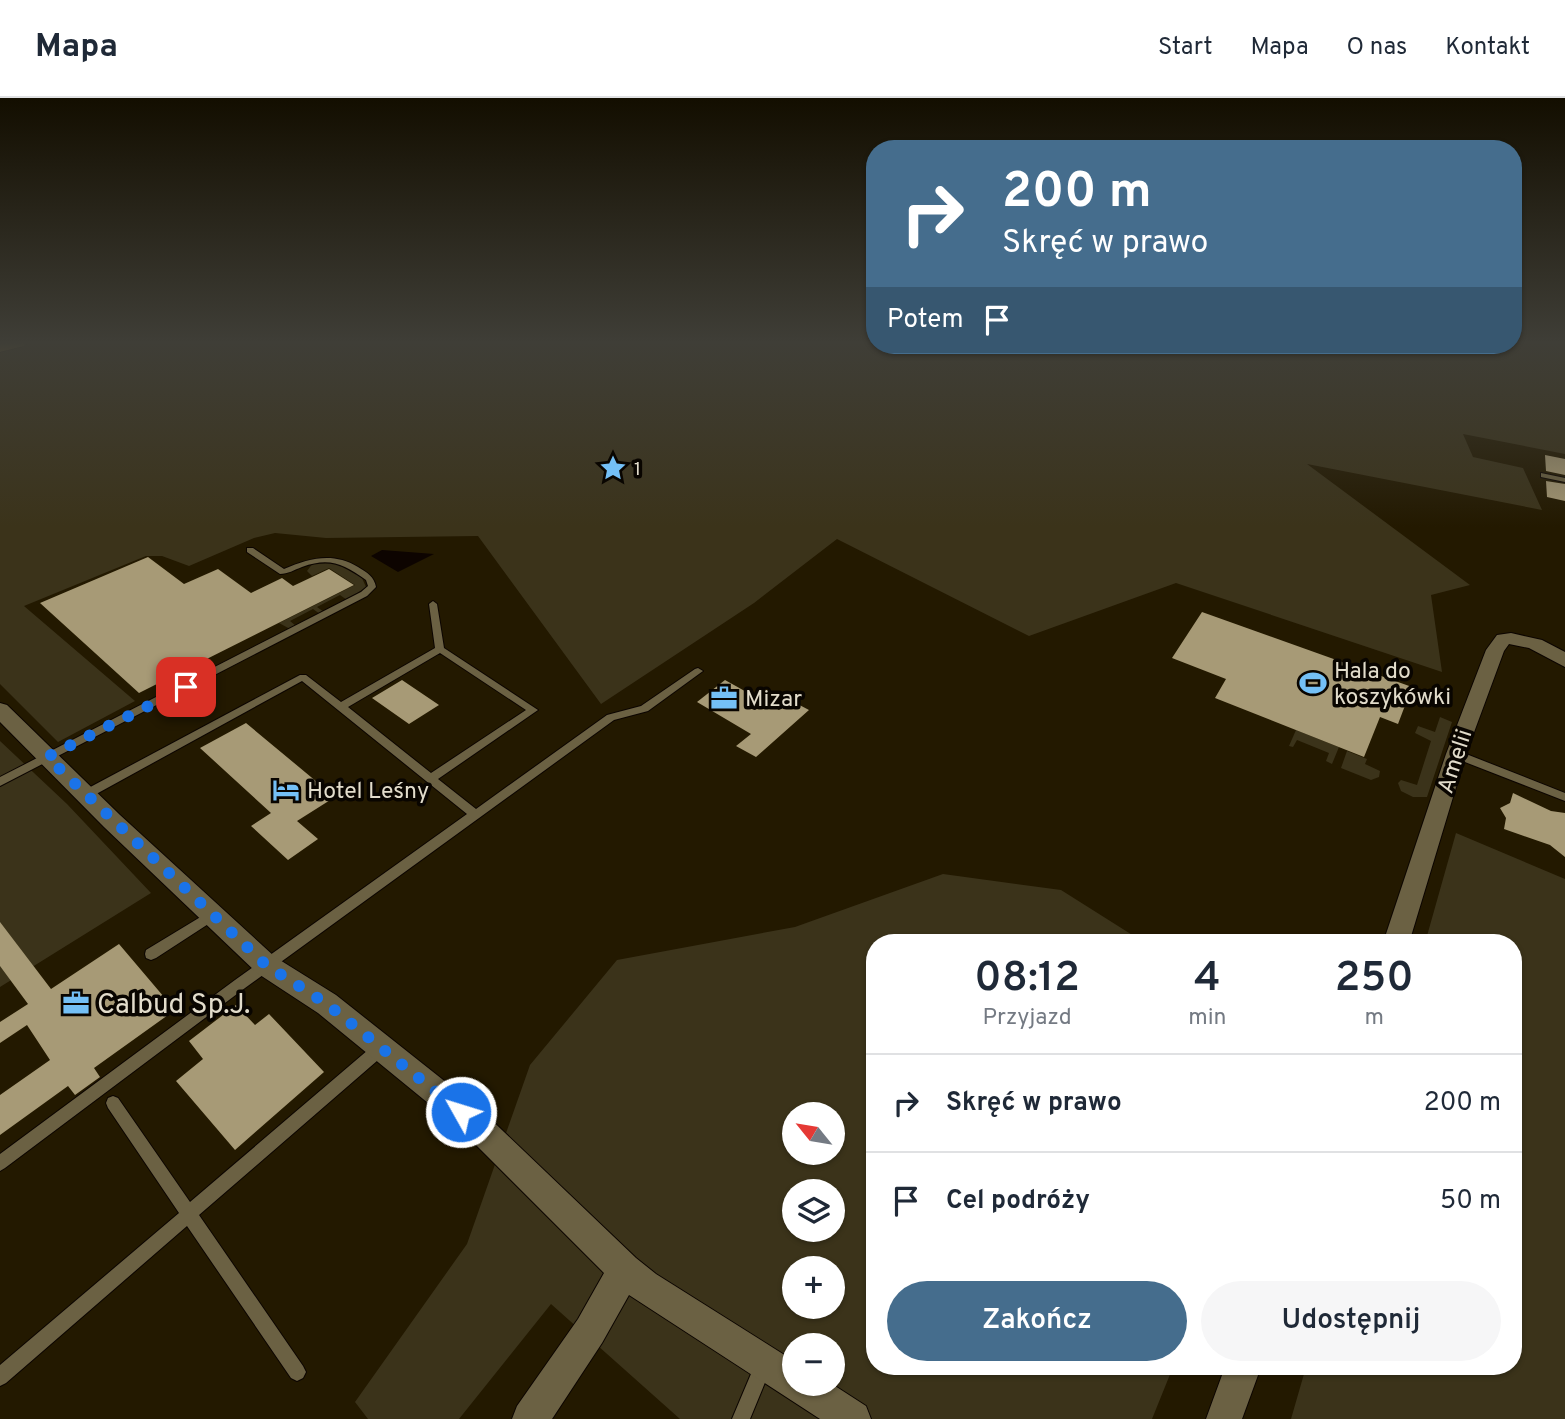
<!DOCTYPE html>
<html lang="pl">
<head>
<meta charset="utf-8">
<style>
  body { margin:0; font-family:Overpass,sans-serif; background:#f6f6f7; color:#1f2937; height:100vh; display:flex; flex-direction:column; font-size:26px; white-space:nowrap }
  * { box-sizing:border-box; margin:0 }
  p { font-size:23px; color:#747a83 }
  .icon { flex:none; width:38px; height:38px; fill:none; stroke:currentColor; stroke-width:2; stroke-linecap:round; stroke-linejoin:round }
  .map { position:relative; flex:1; overflow:hidden }
  .side { position:absolute; left:866px; top:836px; width:656px; height:441px; display:flex; flex-direction:column; background:#fff; border-radius:28px; box-shadow:0 2px 5px #0004 }
  .side>* { flex:none }
  .guide { position:absolute; left:866px; top:42px; width:656px; height:214px; border-radius:28px; box-shadow:0 2px 5px #0004; background:#456d8d; color:#fff; overflow:hidden }
  .needle { width:46px; rotate:300deg }
  .tools { position:absolute; left:782px; top:1004px; display:grid; gap:14px }
  .tools a { display:grid; place-items:center; width:63px; height:63px; border-radius:50%; background:#fff; box-shadow:0 2px 5px #0004; font-size:35px }
  .pin { position:absolute; display:grid; place-items:center; width:60px; height:60px; color:#fff; margin:-30px; border-radius:14px; box-shadow:0 4px 10px #0006 }
  .me { position:absolute; width:77px; margin:-38px; rotate:309deg; stroke-linejoin:round; filter:drop-shadow(0 0 5px #0008) }
  .turn { display:flex; align-items:center; gap:24px; height:147px; padding:0 21px; font-size:32px }
  .turn .icon { width:91px; height:91px; stroke-width:2.5 }
  .turn b { display:block; font-size:49px; line-height:60px }
  .then { display:flex; align-items:center; height:66px; padding:0 21px; background:#0003; gap:14px; font-size:26px }
  .eta { display:flex; justify-content:space-evenly; align-items:center; height:119px; text-align:center }
  .eta b { font-size:42px; font-weight:600; line-height:49px }
  .primary-button { display:flex; gap:14px; margin-top:auto; padding:14px 21px }
  .primary-button a { flex:1; height:80px; border-radius:42px; background:#456d8d; color:#fff; font-size:28px; font-weight:600; line-height:80px; text-align:center }
  .primary-button a+a { background:#f6f6f7; color:#1f2937 }
  ul { padding:0; list-style:none }
  li { display:flex; align-items:center; gap:21px; height:98px; padding:0 21px; border-top:2px solid #e0e1e3 }
  li div { flex:1 }
  li b { display:block; font-size:26px }
  li em { font-style:normal }
  header { display:flex; align-items:center; gap:42px; box-sizing:border-box; height:98px; padding:0 35px; background:#fff; border-bottom:2px solid #e0e1e3 }
  header strong { font-size:33px }
  nav { display:flex; gap:38px; margin-inline-start:auto; font-size:24px }
  .map>svg:first-child { display:block }
  .green { fill:#3b331a; fill-rule:evenodd }
  .water { fill:#0d0400 }
  .building { fill:#a79a76 }
  .lines { fill:none; stroke-linecap:round; stroke-linejoin:round }
  .service-casing { stroke:#0c0500; stroke-width:2 }
  .minor-casing { stroke:#0c0500; stroke-width:2 }
  .primary-casing { stroke:#0c0500; stroke-width:1 }
  .service { fill:#6b6143; fill-rule:evenodd }
  .minor { fill:#6b6143; fill-rule:evenodd }
  .primary { fill:#867236; fill-rule:evenodd }
  .route { stroke:#1a73e8; stroke-width:12; stroke-dasharray:0 21.6 }
  .labels { text-anchor:middle; stroke-width:7; stroke-linejoin:round; paint-order:stroke }
  .far-poi-label { font-size:19px; fill:#e2dccb; stroke:#090500; text-anchor:start }
  .poi-label { font-size:23px; fill:#e2dccb; stroke:#090500; text-anchor:start }
  .street-label { font-size:23px; fill:#e2dccb; stroke:#090500 }
  .near-poi-label { font-size:28px; fill:#e2dccb; stroke:#090500; text-anchor:start }
</style>
</head>
<body>
<header>
<strong>Mapa</strong>
<nav><a>Start</a><a>Mapa</a><a>O nas</a><a>Kontakt</a></nav>
</header>
<div class="map">
<svg width="1565" height="1321" viewBox="0 0 1565 1321">
  <rect width="100%" height="100%" fill="#231900"/>
  <path class="green" d="M 35,244 L 875,244 L 875,247 L 1514,247 L 1514,244 L 1565,244 L 1565,356 L 1463,336 L 1473,359 L 1523,370 L 1542,412 L 1307,366 L 1470,487 L 1431,497 L 1442,574 L 1176,485 L 1029,538 L 837,441 L 754,505 L 601,606 L 478,438 L 326,440 L 275,435 L 254,440 L 189,468 L 162,458 L 146,458 L 24,508 L 135,603 L 58,644 L 0,586 L 0,254 Z
    M 331,461 L 361,478 L 366,489 L 347,502 L 340,497 L 317,509 L 324,514 L 320,516 L 313,511 L 290,523 L 296,528 L 290,531 L 279,525 L 355,487 L 329,470 L 312,478 L 307,473 L 313,465 Z
    M 1440,619 L 1452,624 L 1427,699 L 1413,699 L 1401,693 L 1398,685 L 1401,682 L 1417,687 L 1431,643 L 1415,635 L 1418,628 L 1435,634 Z
    M 1296,632 L 1339,649 L 1332,666 L 1326,663 L 1329,655 L 1297,642 L 1293,649 L 1289,648 Z
    M 0,643 L 67,706 L 151,795 L 0,889 Z
    M 1347,653 L 1367,661 L 1365,666 L 1380,673 L 1379,679 L 1371,682 L 1341,670 Z
    M 1456,735 L 1565,781 L 1565,1321 L 1291,1321 L 1306,1269 L 1514,1269 L 1514,845 L 1425,845 Z
    M 943,776 L 1061,792 L 1145,845 L 875,845 L 875,1269 L 1173,1269 L 1152,1321 L 680,1321 L 551,1206 L 459,1321 L 368,1321 L 355,1304 L 467,1146 L 530,967 L 617,862 L 795,829 ZM 794,1017 L 833,1017 L 833,1055 L 794,1055 ZM 794,1094 L 833,1094 L 833,1132 L 794,1132 ZM 794,1171 L 833,1171 L 833,1209 L 794,1209 ZM 794,1248 L 833,1248 L 833,1286 L 794,1286 Z"/>
  <path class="water" d="M 382,452 L 434,456 L 398,474 L 371,458 Z"/>
  <path class="building" d="M 1545,357 L 1565,361 L 1565,377 L 1546,373 Z
    M 1546,383 L 1565,386 L 1565,403 L 1547,399 Z
    M 148,459 L 184,486 L 218,471 L 251,495 L 282,480 L 293,488 L 329,471 L 354,487 L 139,595 L 40,505 Z
    M 1202,514 L 1412,589 L 1398,626 L 1380,619 L 1364,659 L 1215,600 L 1226,581 L 1172,560 Z
    M 402,582 L 439,607 L 409,626 L 372,600 Z
    M 725,582 L 779,612 L 790,602 L 809,612 L 756,659 L 736,648 L 751,636 L 697,604 Z
    M 246,625 L 335,699 L 297,723 L 318,741 L 288,762 L 251,728 L 271,715 L 200,650 Z
    M 1513,695 L 1551,713 L 1565,715 L 1565,759 L 1550,747 L 1504,731 L 1506,720 L 1500,710 L 1510,705 Z
    M 0,824 L 51,891 L 119,846 L 175,912 L 94,970 L 100,979 L 75,997 L 68,988 L 0,1037 L 0,997 L 50,962 L 27,927 L 0,945 L 0,924 L 28,906 L 0,868 Z
    M 236,907 L 255,927 L 269,916 L 324,974 L 235,1052 L 176,983 L 203,961 L 189,943 Z"/>
  <g class="lines">
    <g class="service-casing">
      <path id="service" d="M 1541,375 L 1565,380 L 1565,384 L 1541,379 Z
        M 247,450 L 253,450 L 284,471 C 310,460 333,454 358,469 C 368,475 374,479 376,489 L 367,498 L 0,688 L 0,679 L 361,494 L 368,488 L 366,482 C 343,466 330,459 302,469 C 294,472 288,476 280,476 L 247,454 Z
        M 433,503 L 437,506 L 444,550 L 538,612 L 438,681 L 476,711 L 607,617 L 641,608 L 695,571 L 698,570 L 703,573 L 648,613 L 614,622 L 245,890 L 5,1070 L 0,1073 L 0,1056 L 235,882 L 467,716 L 302,583 L 89,700 L 81,700 L 80,697 L 81,694 L 300,577 L 306,577 L 341,604 L 435,550 L 429,506 ZM 440,555 L 526,612 L 431,675 L 348,609 Z
        M 1456,652 L 1565,695 L 1565,703 L 1452,659 L 1451,656 L 1452,653 Z
        M 212,812 L 216,813 L 218,817 L 216,821 L 156,860 L 151,862 L 146,860 L 145,856 L 146,852 Z
        M 380,944 L 385,946 L 387,951 L 385,956 L 199,1117 L 303,1268 L 306,1274 L 303,1280 L 297,1283 L 291,1280 L 187,1128 L 6,1285 L 0,1288 L 0,1267 L 179,1115 L 108,1010 L 106,1005 L 108,1000 L 113,998 L 118,1000 L 190,1104 L 375,946 Z
        M 762,1261 L 768,1264 L 771,1270 L 750,1321 L 732,1321 L 756,1264 Z"/>
    </g>
    <g class="minor-casing">
      <path id="minor" d="M 1511,535 L 1542,542 L 1565,554 L 1565,569 L 1529,550 L 1509,546 L 1504,553 L 1466,656 L 1409,845 L 1383,845 L 1446,656 L 1486,552 L 1497,537 Z
        M 0,605 L 7,607 L 120,717 L 275,859 L 336,897 L 481,1012 L 636,1160 L 656,1176 L 794,1263 L 794,1286 L 832,1286 L 866,1308 L 871,1321 L 820,1321 L 629,1197 L 602,1245 L 552,1321 L 512,1321 L 517,1308 L 578,1221 L 604,1175 L 461,1032 L 318,915 L 257,875 L 104,729 L 0,624 Z
        M 1225,1269 L 1261,1269 L 1242,1321 L 1206,1321 Z"/>
    </g>
    <g class="primary-casing">
      <path id="primary" d="M 0,244 L 26,244 L 24,248 L 0,254 Z"/>
    </g>
    <use href="#service" class="service"/>
    <use href="#minor" class="minor"/>
    <use href="#primary" class="primary"/>
  </g>
  <linearGradient id="sky" x2="0" y2="1"><stop stop-color="#130e00"/><stop offset="0.57" stop-color="#3f3e37"/><stop offset="1" stop-color="#3f3e37" stop-opacity="0"/></linearGradient>
  <rect width="1565" height="429" fill="url(#sky)"/>
  <g class="lines">
    <path class="route" d="M 186,589 L 47,659 L 266,867 L 327,906 L 461,1014"/>
  </g>
  <defs>
    <g id="sight-bare" transform="scale(2.1)"><path d="M0-6L1.8-2.2L6-1.7L2.9 1.2L3.7 5.4L0 3.3L-3.7 5.4L-2.9 1.2L-6-1.7L-1.8-2.2Z" fill="#74c0f6" stroke="#090500" stroke-width="2.5" paint-order="stroke"/></g>
    <g id="stadium-bare" transform="scale(2.1)"><path d="M0-5a6.5 5 0 1 0 0 10a6.5 5 0 1 0 0-10ZM-3.5-1.8h7v3.6h-7Z" fill="#74c0f6" stroke="#090500" stroke-width="2.5" paint-order="stroke"/></g>
    <g id="office-bare" transform="scale(2.1)"><path d="M-6-3h4V-5.5h4V-3h4V5H-6ZM-1-4.5V-3h2v-1.5ZM-6 0V1H6V0Z" fill="#74c0f6" stroke="#090500" stroke-width="2.5" paint-order="stroke"/></g>
    <g id="hotel-bare" transform="scale(2.1)"><path d="M-6-4.5h1.5V1H6V5H4.5V3h-9V5H-6ZM-4 0a1.8 1.8 0 1 1 3.6 0ZM.5 0V-2.5h3Q6-2.5 6 0Z" fill="#74c0f6" stroke="#090500" stroke-width="2.5" paint-order="stroke"/></g>
  </defs>
  <g fill-rule="evenodd">
    <use href="#sight-bare" x="613" y="370"/>
    <use href="#stadium-bare" x="1313" y="585"/>
    <use href="#office-bare" x="724" y="600"/>
    <use href="#hotel-bare" x="286" y="692"/>
    <use href="#office-bare" x="76" y="905"/>
  </g>
  <g class="labels">
    <g class="far-poi-label">
      <text x="634" y="377">1</text>
    </g>
    <g class="poi-label">
      <text x="1334" y="580">Hala do<tspan x="1334" dy="26">koszykówki</tspan></text>
      <text x="745" y="608">Mizar</text>
      <text x="307" y="700">Hotel Leśny</text>
    </g>
    <g class="street-label">
      <text transform="translate(1454 663) rotate(-72)" y="8">Amelii</text>
    </g>
    <g class="near-poi-label">
      <text x="97" y="915">Calbud Sp.J.</text>
    </g>
  </g>
</svg>
<div class="tools">
<a><svg class="needle" viewBox="-14 -14 28 28"><path d="M0-13l5 13h-10z" fill="#e53935"/><path d="M0 13l5-13h-10z" fill="#747a83"/></svg></a>
<a><svg class="icon" aria-label="layers" viewBox="0 0 24 24"><path d="M12 4l9 5-9 5-9-5zM3 14l9 5 9-5"/></svg></a>
<a>+</a>
<a>−</a>
</div>
<div class="pin" style="left:186px;top:589px;background:#d93025"><svg class="icon" aria-label="arrive" viewBox="0 0 24 24"><path d="M6 21V4h12l-3 4 3 4H6"/></svg></div>
<svg class="me" style="left:461px;top:1014px" viewBox="-20 -20 40 40"><circle r="17" fill="#1a73e8" stroke="#fff" stroke-width="3"/><path d="M0-11L8 9 0 5-8 9z" fill="#fff"/></svg>
<div class="guide">
<div class="turn"><svg class="icon" aria-label="right" viewBox="0 0 24 24"><path d="M7 20v-9h11M14 6l5 5-5 5"/></svg><div><b>200 m</b>Skręć w prawo</div></div>
<div class="then">Potem<svg class="icon" aria-label="arrive" viewBox="0 0 24 24"><path d="M6 21V4h12l-3 4 3 4H6"/></svg></div>
</div>
<section class="side">
<div class="eta">
<div><b>08:12</b><p>Przyjazd</p></div>
<div><b>4</b><p>min</p></div>
<div><b>250</b><p>m</p></div>
</div>
<ul>
<li><svg class="icon" aria-label="right" viewBox="0 0 24 24"><path d="M7 20v-9h11M14 6l5 5-5 5"/></svg><div><b>Skręć w prawo</b></div><em>200 m</em></li>
<li><svg class="icon" aria-label="arrive" viewBox="0 0 24 24"><path d="M6 21V4h12l-3 4 3 4H6"/></svg><div><b>Cel podróży</b></div><em>50 m</em></li>
</ul>
<div class="primary-button"><a>Zakończ</a><a>Udostępnij</a></div>
</section>
</div>
</body>
</html>
